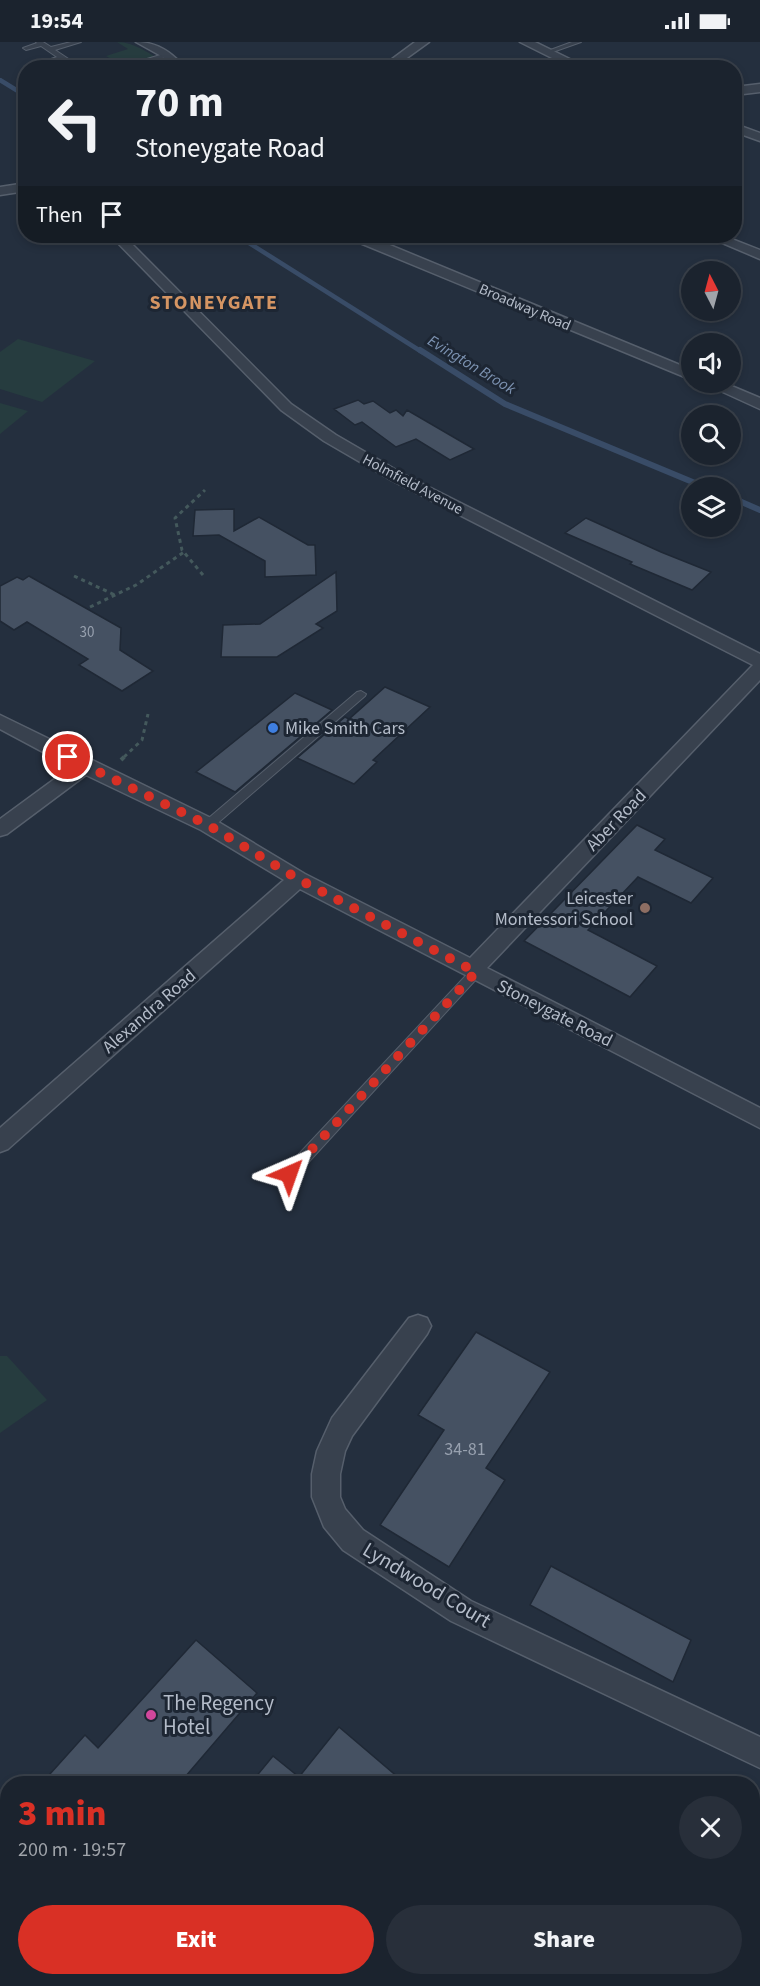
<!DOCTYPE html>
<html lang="en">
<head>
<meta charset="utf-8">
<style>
  body { margin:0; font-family:"Source Sans 3",sans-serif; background:#282f3a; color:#f1f3f6; height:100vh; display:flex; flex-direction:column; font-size:22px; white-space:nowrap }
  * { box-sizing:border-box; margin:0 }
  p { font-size:20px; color:#a0a4aa }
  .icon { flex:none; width:33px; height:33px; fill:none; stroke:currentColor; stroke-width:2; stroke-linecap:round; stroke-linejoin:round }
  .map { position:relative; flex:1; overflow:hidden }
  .drawer { position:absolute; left:0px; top:1734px; width:760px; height:210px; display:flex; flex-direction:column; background:#1b232e; border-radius:24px 24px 0 0; box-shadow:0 3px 9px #0003,0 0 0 2px #39404a }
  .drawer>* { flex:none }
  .guide { position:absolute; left:18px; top:18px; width:724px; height:183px; border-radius:24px; box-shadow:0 3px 9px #0003,0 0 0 2px #39404a; background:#1b232e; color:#f1f3f6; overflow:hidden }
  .needle { width:39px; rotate:354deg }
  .fabs { position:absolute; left:681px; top:219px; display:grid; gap:12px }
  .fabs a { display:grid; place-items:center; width:60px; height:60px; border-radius:50%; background:#1b232e; box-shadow:0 3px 9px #0003,0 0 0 2px #39404a; font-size:30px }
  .pin { position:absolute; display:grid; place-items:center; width:51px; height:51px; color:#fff; margin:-26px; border:3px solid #fff; border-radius:50%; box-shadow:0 2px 6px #0007 }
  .me { position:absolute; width:66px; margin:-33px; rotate:43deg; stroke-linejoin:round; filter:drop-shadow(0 0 4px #0008) }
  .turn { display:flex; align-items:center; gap:21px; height:126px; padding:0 18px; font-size:27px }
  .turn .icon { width:78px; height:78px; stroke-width:2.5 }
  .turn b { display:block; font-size:42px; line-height:51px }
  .then { display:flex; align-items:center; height:57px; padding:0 18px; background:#0003; gap:12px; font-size:22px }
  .round { display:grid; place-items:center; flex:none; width:63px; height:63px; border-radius:32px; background:#282f3a }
  .head { display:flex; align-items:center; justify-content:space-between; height:102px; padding:0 18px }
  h1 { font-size:36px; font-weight:800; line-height:45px; color:#d93025 }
  .button { display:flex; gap:12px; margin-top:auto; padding:12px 18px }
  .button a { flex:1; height:69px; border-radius:36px; background:#d93025; color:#fff; font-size:24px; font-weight:800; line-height:69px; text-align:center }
  .button a+a { background:#282f3a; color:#f1f3f6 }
  .status { display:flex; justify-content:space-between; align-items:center; height:42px; padding:0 30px; background:#1b232e; direction:ltr }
  .status svg { height:16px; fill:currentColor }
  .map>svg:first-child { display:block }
  .green { fill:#263c3f }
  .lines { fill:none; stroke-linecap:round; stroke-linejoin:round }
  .stream-far1 { stroke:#394c67; stroke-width:4.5 }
  .stream { stroke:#394c67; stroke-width:6 }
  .building { fill:#455162; stroke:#1f2835; stroke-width:1.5 }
  .lane-casing { stroke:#565f6c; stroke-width:2 }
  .street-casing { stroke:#565f6c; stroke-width:3 }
  .path-far2 { stroke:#44595c; stroke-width:3; stroke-dasharray:4 4; stroke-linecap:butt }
  .path-far1 { stroke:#44595c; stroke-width:4; stroke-dasharray:4.5 4.5; stroke-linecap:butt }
  .path { stroke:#44595c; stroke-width:5; stroke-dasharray:6 6; stroke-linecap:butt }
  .lane { fill:#38414e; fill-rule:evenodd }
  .street { fill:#38414e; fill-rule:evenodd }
  .route { stroke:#d93025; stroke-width:10; stroke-dasharray:0 18 }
  .shop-dot { fill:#3f7fe0; stroke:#1d2633; stroke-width:2 }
  .education-dot { fill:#8d6e63; stroke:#1d2633; stroke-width:2 }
  .hotel-dot { fill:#d1479c; stroke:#1d2633; stroke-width:2 }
  .labels { text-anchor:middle; stroke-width:6; stroke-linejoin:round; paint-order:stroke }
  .far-street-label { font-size:15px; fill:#b4bcc9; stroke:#1d2633 }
  .number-label { font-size:15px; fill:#98a1af }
  .far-water-label { font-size:16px; font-style:italic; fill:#7c92b1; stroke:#1d2633 }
  .poi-label { font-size:18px; fill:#b4bcc9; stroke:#1d2633; text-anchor:start }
  .street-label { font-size:18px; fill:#b4bcc9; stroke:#1d2633 }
  .near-number-label { font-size:18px; fill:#98a1af }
  .far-district-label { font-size:20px; font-weight:bold; letter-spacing:1.5px; fill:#d59563; stroke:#1d2633 }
  .near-street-label { font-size:21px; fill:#b4bcc9; stroke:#1d2633 }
  .near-poi-label { font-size:21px; fill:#b4bcc9; stroke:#1d2633; text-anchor:start }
</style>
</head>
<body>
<div class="status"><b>19:54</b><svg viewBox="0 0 49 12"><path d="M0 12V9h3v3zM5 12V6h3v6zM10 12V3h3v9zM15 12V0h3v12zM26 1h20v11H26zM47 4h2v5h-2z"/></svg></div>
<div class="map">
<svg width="760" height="1944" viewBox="0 0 760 1944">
  <rect width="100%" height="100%" fill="#242f3e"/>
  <path class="green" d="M 117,0 C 134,0 156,14 168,25 L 93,26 L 115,19 L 106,14 L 128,7 Z
    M 18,297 L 95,319 L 42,360 L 0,347 L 0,310 Z
    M 0,361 L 28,369 L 0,392 Z
    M 0,1314 L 7,1314 L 47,1358 L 0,1391 Z"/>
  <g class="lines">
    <path class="stream-far1" d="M 0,38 L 26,54
      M 238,194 L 422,310"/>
    <path class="stream" d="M 420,308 L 505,362 L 707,446
      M 730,455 L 760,468"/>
  </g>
  <path class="building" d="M 358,358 L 364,362 L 373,359 L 390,371 L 396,368 L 403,374 L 407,368 L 474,407 L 450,418 L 416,397 L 396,405 L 362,380 L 355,383 L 334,367 Z
    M 234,467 L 234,489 L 259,475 L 308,503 L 315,503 L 316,533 L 265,535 L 265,519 L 219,493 L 193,494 L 195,468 Z
    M 586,476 L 661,510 L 711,530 L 692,548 L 630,522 L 632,520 L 565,491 Z
    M 336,530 L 337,569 L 316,582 L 323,586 L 277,615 L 221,615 L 223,583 L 260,582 Z
    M 29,534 L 121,586 L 120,608 L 153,629 L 122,649 L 79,623 L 88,617 L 27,580 L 14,588 L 0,579 L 0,544 L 17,535 L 23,538 Z
    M 385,645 L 430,665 L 373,718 L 377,720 L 354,742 L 297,716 L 345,675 L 349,677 Z
    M 295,651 L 332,668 L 235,750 L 196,730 Z
    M 637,783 L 665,797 L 655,808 L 713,836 L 691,861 L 638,835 L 588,888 L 657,924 L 630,955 L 524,899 Z
    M 476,1290 L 550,1330 L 486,1426 L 505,1438 L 449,1525 L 380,1483 L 444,1388 L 418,1373 Z
    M 551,1524 L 691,1598 L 673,1640 L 530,1563 Z
    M 196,1598 L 257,1651 L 179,1742 L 41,1742 L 85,1693 L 98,1706 Z
    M 339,1685 L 406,1742 L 250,1742 L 273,1714 L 299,1735 Z"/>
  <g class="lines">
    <g class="lane-casing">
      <path id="lane" d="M 36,0 L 43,0 L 51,5 L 71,0 L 81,0 L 55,8 L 79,24 L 74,25 L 61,17 L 36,24 L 36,22 L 57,15 L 41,4 L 26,8 L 23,6 L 37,1 Z
        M 572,0 L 581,0 L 550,11 L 545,10 Z
        M 167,11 L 169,14 L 129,26 L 117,26 Z
        M 361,649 L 366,652 L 365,654 L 212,786 L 204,786 L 203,783 L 204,780 L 357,650 Z
        M 476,926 L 482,930 L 480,933 L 294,1136 L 289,1137 L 284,1136 L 283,1132 L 284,1128 L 472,927 Z"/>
    </g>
    <g class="street-casing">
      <path id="street" d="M 136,0 C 157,0 172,10 185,26 L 173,26 L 163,15 Z
        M 415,0 L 429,0 L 393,26 L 380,26 Z
        M 520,0 L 535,0 L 588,26 L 572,26 Z
        M 760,42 L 760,50 L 735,53 L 735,45 Z
        M 735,82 L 760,91 L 760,99 L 735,90 Z
        M 26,141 L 26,149 L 0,153 L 0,145 Z
        M 111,194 L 124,194 L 291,362 L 336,393 L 403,432 L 760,612 L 760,638 L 487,926 L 760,1066 L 760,1086 L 300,847 L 8,1107 L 0,1110 L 0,1086 L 284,838 L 201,788 L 86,733 L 7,792 L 0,794 L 0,777 L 71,725 L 0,687 L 0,673 L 215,778 L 305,832 L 470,916 L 753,623 L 391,438 L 324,399 L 281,368 Z
        M 353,194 L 368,194 L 692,328 L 692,338 L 360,201 Z
        M 706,194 L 724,194 L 760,208 L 760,217 Z
        M 701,340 L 722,340 L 760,356 L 760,367 Z
        M 418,1273 L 427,1276 L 431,1284 L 427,1292 L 352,1394 L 345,1409 L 340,1432 L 340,1455 L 345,1467 L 363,1488 L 471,1559 L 760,1695 L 760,1726 L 451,1579 L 343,1508 L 324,1485 L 312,1455 L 312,1432 L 317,1409 L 332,1376 L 409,1276 Z"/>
    </g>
    <path class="path-far2" d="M 203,533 L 182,508 L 175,476 L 205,448
      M 74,534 L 115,553
      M 90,565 L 136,543 L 184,510
      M 124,715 L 142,698 L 148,672"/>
    <path class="path-far1" d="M 121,718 L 125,714"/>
    <path class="path" d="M 550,1936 L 558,1944
      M 361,1944 L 367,1936"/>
    <use href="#lane" class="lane"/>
    <use href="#street" class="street"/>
  </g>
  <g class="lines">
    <path class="route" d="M 68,715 L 208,783 L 298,837 L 476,930 L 289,1132"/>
  </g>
  <circle class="shop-dot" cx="273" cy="686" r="6"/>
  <circle class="education-dot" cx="645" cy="866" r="6"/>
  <circle class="hotel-dot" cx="151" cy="1673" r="6"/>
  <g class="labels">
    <g class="far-street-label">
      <text transform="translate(525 265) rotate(23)" y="5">Broadway Road</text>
      <text transform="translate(413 442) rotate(28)" y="5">Holmfield Avenue</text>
    </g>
    <g class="number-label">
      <text x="87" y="595">30</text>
    </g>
    <g class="far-water-label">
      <text transform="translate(472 322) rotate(31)" y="6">Evington Brook</text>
    </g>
    <g class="poi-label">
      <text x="285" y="692">Mike Smith Cars</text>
      <text x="633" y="862" text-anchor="end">Leicester<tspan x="633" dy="21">Montessori School</tspan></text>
    </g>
    <g class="street-label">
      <text transform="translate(616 778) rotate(-46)" y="6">Aber Road</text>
      <text transform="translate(149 969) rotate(-41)" y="6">Alexandra Road</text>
      <text transform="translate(555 971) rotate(27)" y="6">Stoneygate Road</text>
    </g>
    <g class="near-number-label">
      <text x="465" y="1413">34-81</text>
    </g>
    <g class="far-district-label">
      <text x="214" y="267">STONEYGATE</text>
    </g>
    <g class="near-street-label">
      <text transform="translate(427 1543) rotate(31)" y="7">Lyndwood Court</text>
    </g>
    <g class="near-poi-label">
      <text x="163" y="1668">The Regency<tspan x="163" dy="24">Hotel</tspan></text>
    </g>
  </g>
</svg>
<div class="fabs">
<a><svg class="needle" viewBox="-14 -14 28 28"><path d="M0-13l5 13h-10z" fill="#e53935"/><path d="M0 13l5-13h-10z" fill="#a0a4aa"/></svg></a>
<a><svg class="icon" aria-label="sound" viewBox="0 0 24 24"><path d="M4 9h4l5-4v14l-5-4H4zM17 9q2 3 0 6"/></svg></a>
<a><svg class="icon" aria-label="search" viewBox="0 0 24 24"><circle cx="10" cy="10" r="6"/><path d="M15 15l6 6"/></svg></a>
<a><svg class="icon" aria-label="layers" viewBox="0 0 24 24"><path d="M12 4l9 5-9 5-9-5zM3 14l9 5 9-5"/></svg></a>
</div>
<div class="pin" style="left:68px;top:715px;background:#d93025"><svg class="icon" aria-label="arrive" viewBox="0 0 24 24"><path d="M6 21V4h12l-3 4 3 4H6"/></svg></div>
<svg class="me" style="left:289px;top:1132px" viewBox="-20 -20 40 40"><path d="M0-17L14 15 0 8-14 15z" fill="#d93025" stroke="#fff" stroke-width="4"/></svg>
<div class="guide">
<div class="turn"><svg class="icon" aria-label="left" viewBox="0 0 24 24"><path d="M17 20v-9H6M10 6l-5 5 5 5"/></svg><div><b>70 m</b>Stoneygate Road</div></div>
<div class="then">Then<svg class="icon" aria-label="arrive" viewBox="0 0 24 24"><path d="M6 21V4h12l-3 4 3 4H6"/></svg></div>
</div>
<section class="drawer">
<div class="head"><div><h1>3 min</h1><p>200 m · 19:57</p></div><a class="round"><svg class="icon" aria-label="close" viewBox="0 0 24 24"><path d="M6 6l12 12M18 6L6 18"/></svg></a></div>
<div class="button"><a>Exit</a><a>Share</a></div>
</section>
</div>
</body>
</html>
